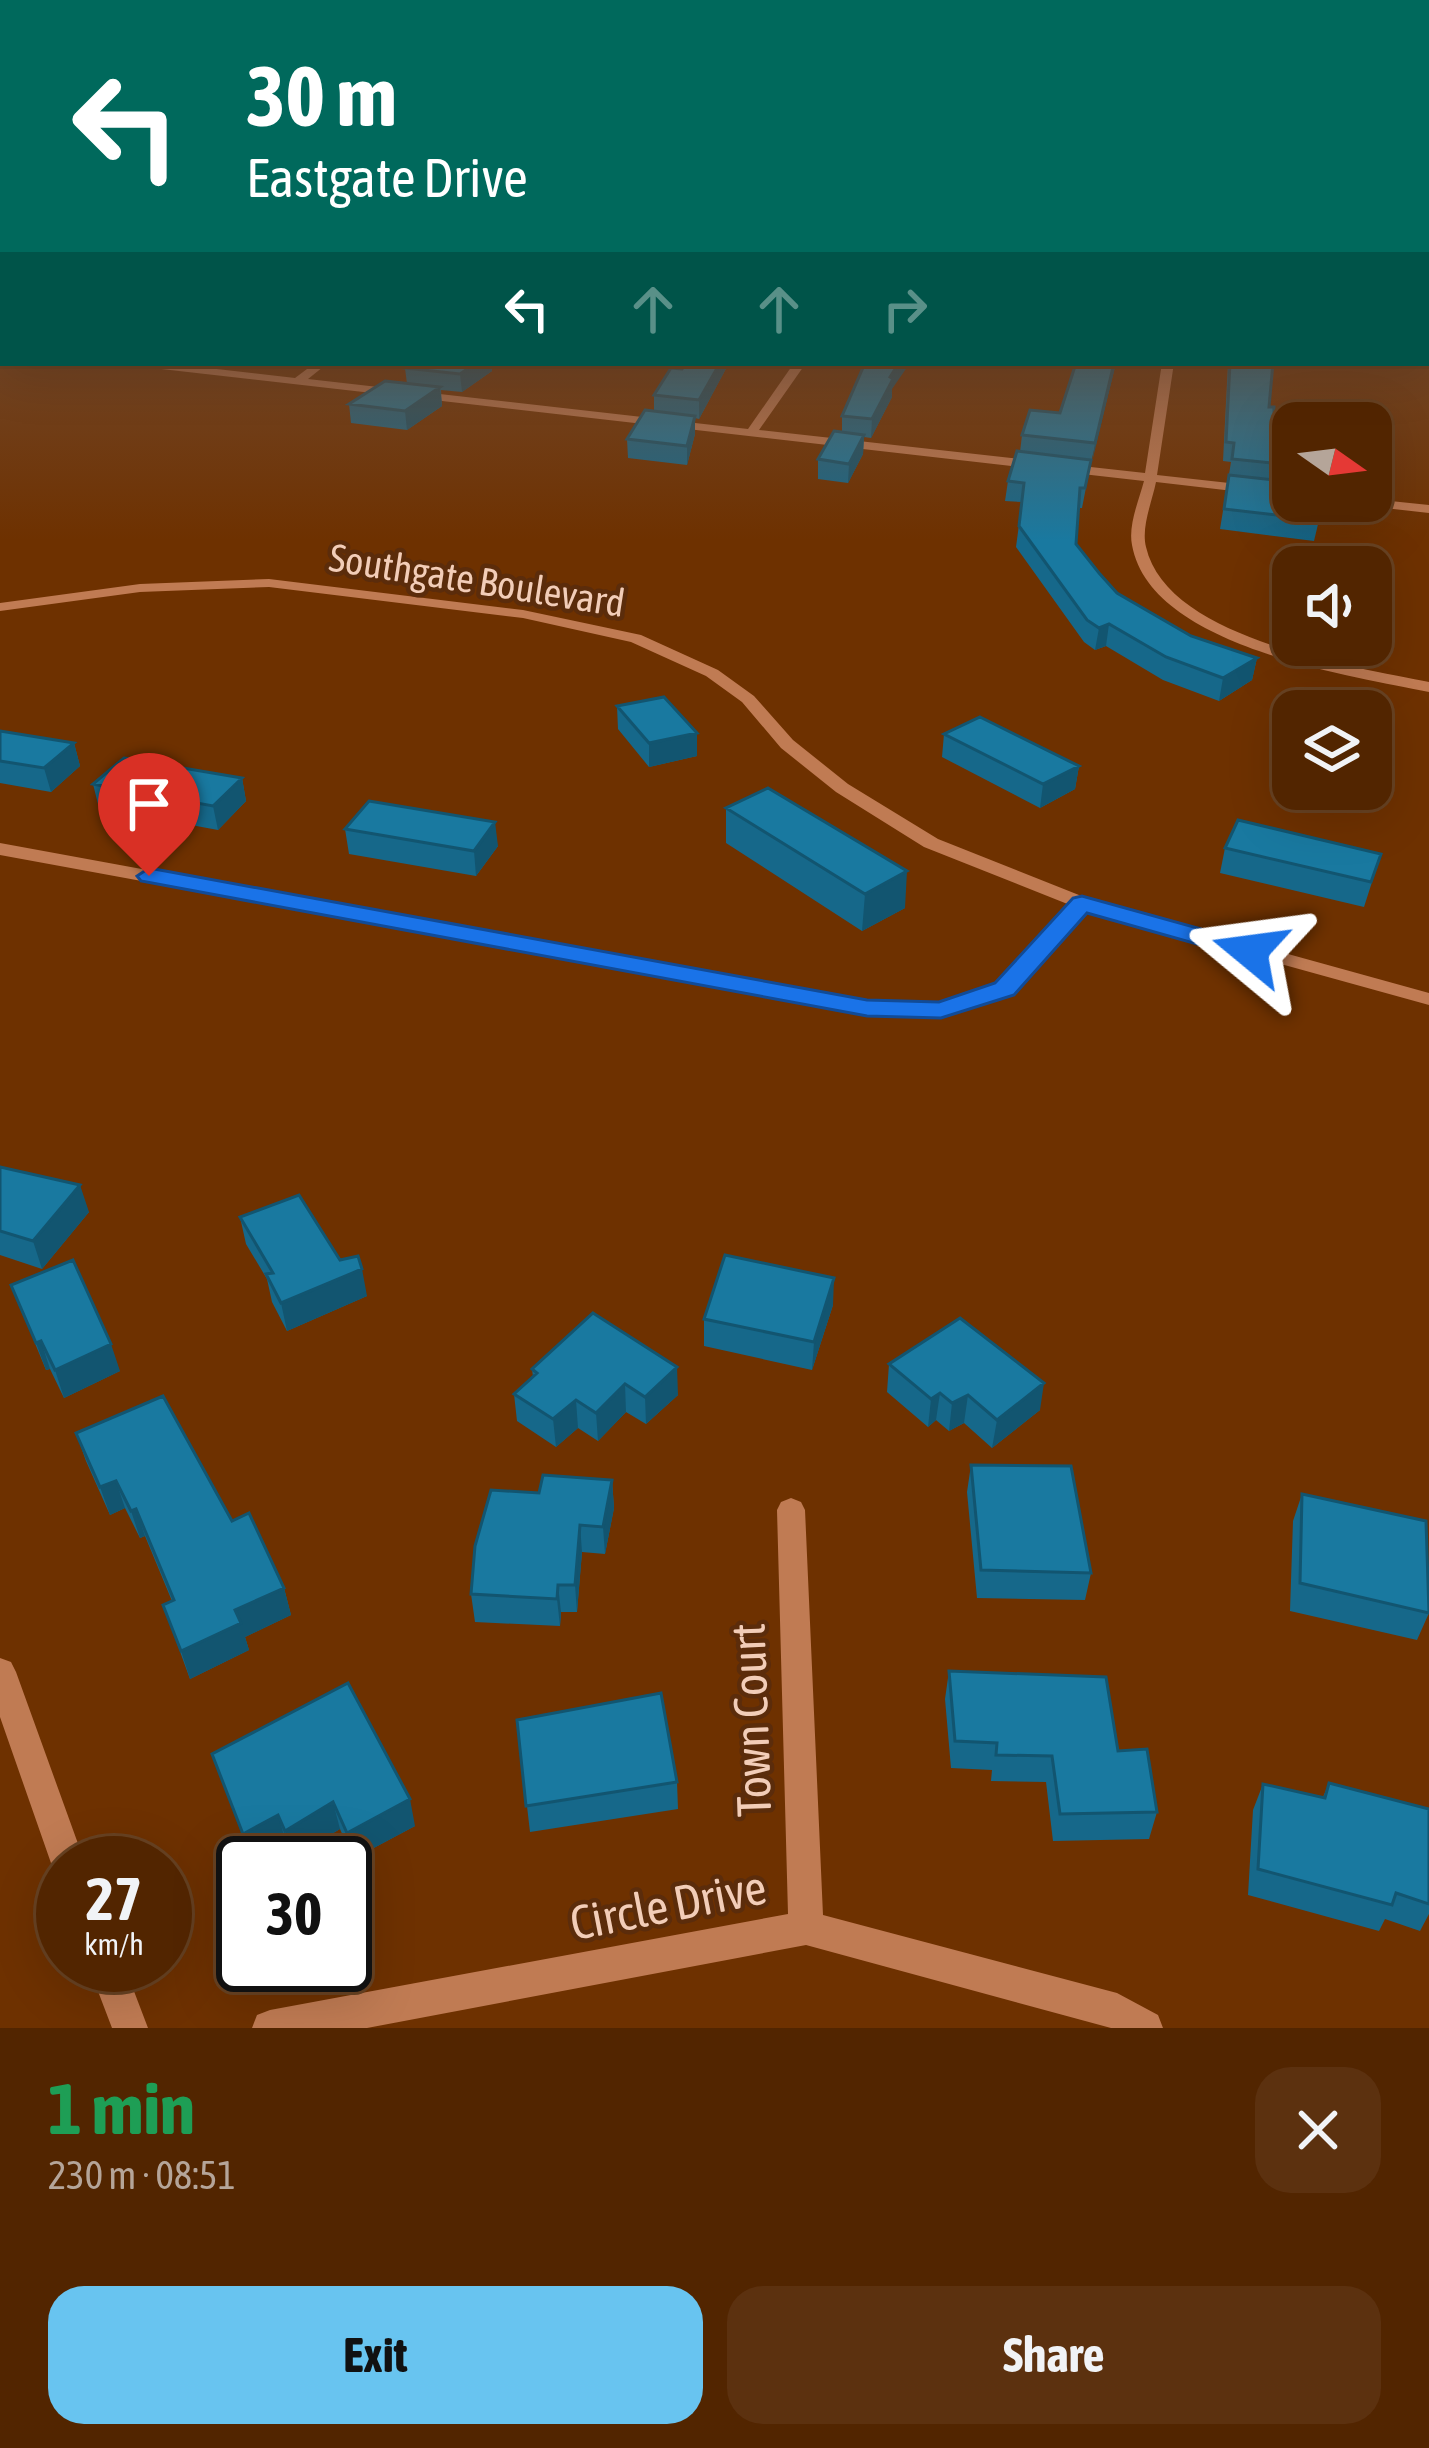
<!DOCTYPE html>
<html lang="en">
<head>
<meta charset="utf-8">
<style>
  body { margin:0; font-family:"Asap Condensed",sans-serif; background:#5c310f; color:#f1f3f6; height:100vh; display:flex; flex-direction:column; font-size:45px; white-space:nowrap }
  * { box-sizing:border-box; margin:0 }
  p { font-size:39px; color:#b5a599 }
  .icon { flex:none; width:66px; height:66px; fill:none; stroke:currentColor; stroke-width:2; stroke-linecap:round; stroke-linejoin:round }
  .map { position:relative; height:2028px; overflow:hidden }
  .drawer { display:flex; flex-direction:column; background:#522500; flex:1 }
  .drawer>* { flex:none }
  .hud { position:absolute; left:0px; top:0px; width:1431px; height:366px; box-shadow:0 12px 48px #0002,0 0 0 3px #684222; background:#00695c; color:#fff; overflow:hidden }
  .needle { width:78px; rotate:104deg }
  .tools { position:absolute; left:1272px; top:402px; display:grid; gap:24px }
  .tools a { display:grid; place-items:center; width:120px; height:120px; border-radius:24px; background:#522500; box-shadow:0 12px 48px #0002,0 0 0 3px #684222; font-size:60px }
  .speed { position:absolute; left:36px; top:1836px; display:flex; gap:24px; font-size:60px; font-weight:700; text-align:center }
  .speed>* { display:grid; place-content:center; width:156px; height:156px; border-radius:50%; background:#522500; box-shadow:0 12px 48px #0002,0 0 0 3px #684222; line-height:1 }
  .speed small { font-size:30px; font-weight:400 }
  .speed .limit { border:6px solid #111; border-radius:18px; background:#fff; color:#111 }
  .pin { position:absolute; display:grid; place-items:center; width:102px; height:102px; color:#fff; margin:-123px -51px; border-radius:50% 50% 50% 0; rotate:-45deg; box-shadow:0 0 12px #0007 }
  .pin .icon { rotate:45deg }
  .me { position:absolute; width:132px; margin:-66px; rotate:286deg; stroke-linejoin:round; filter:drop-shadow(0 0 9px #0008) }
  .turn { display:flex; align-items:center; gap:42px; height:252px; padding:0 48px; font-size:54px }
  .turn .icon { width:156px; height:156px; stroke-width:2.5 }
  .turn b { display:block; font-size:84px; line-height:102px }
  .lanes { display:flex; align-items:center; height:114px; padding:0 48px; background:#0003; justify-content:center; gap:60px; direction:ltr }
  .lanes .off { opacity:.35 }
  .round { display:grid; place-items:center; flex:none; width:126px; height:126px; border-radius:36px; background:#5c310f }
  .head { display:flex; align-items:center; justify-content:space-between; height:204px; padding:0 48px }
  h1 { font-size:72px; font-weight:700; line-height:90px; color:#1e9e55 }
  .cta { display:flex; gap:24px; margin-top:auto; padding:24px 48px }
  .cta a { flex:1; height:138px; border-radius:36px; background:#68c4f0; color:#111; font-size:48px; font-weight:700; line-height:138px; text-align:center }
  .cta a+a { background:#5c310f; color:#f1f3f6 }
  .map>svg:first-child { display:block }
  .lines { fill:none; stroke-linecap:round; stroke-linejoin:round }
  .minor { fill:#c07b53; fill-rule:evenodd }
  .wall { fill:#16688a }
  .shaded-wall { fill:#125570 }
  .building { fill:#1979a0; stroke:#125570; stroke-width:3 }
  .route { fill:#1a73e8; stroke:#114b97; stroke-width:3 }
  .labels { text-anchor:middle; stroke-width:9; stroke-linejoin:round; paint-order:stroke }
  .street-label { font-size:39px; fill:#f2cdb8; stroke:#5b2c0b }
  .near-street-label { font-size:48px; fill:#f2cdb8; stroke:#5b2c0b }
</style>
</head>
<body>
<div class="map">
<svg width="1429" height="2028" viewBox="0 0 1429 2028">
  <rect width="100%" height="100%" fill="#6e3100"/>
  <g class="lines">
    <path class="minor" d="M 1428,258 L 1429,258 L 1429,263 L 1428,263 Z
      M 1428,336 L 1429,336 L 1429,342 L 1428,342 Z
      M 0,345 L 3,345 L 3,351 L 0,351 Z
      M 129,363 L 164,363 L 295,378 L 315,363 L 328,363 L 308,379 L 748,429 L 794,363 L 806,363 L 759,430 L 1145,473 L 1162,363 L 1174,363 L 1157,475 L 1293,490 L 1293,498 L 1156,482 C 1152,502 1141,527 1146,547 C 1167,639 1350,666 1429,682 L 1429,692 C 1346,675 1150,646 1132,545 C 1128,525 1139,500 1144,481 L 135,366 Z
      M 1371,499 L 1429,505 L 1429,513 L 1358,505 L 1351,501 Z
      M 269,579 L 523,610 L 641,635 L 718,670 L 754,696 L 793,740 L 848,784 L 938,839 L 1089,899 L 1429,993 L 1429,1005 L 1086,910 L 1012,993 L 941,1016 L 867,1014 L 0,855 L 0,843 L 867,1002 L 940,1004 L 998,985 L 1070,905 L 924,847 L 836,792 L 781,748 L 742,702 L 706,676 L 631,642 L 523,618 L 269,587 L 140,592 L 0,611 L 0,603 L 140,584 Z
      M 791,1498 L 801,1502 L 805,1510 L 823,1915 L 1117,1993 L 1158,2015 L 1163,2028 L 1111,2028 L 806,1945 L 367,2028 L 252,2028 L 257,2015 L 270,2010 L 788,1914 L 777,1510 L 781,1502 Z
      M 0,1658 L 11,1662 L 16,1672 L 85,1863 L 63,1863 L 63,1878 L 56,1875 L 51,1863 L 0,1717 Z
      M 88,1965 L 124,1965 L 148,2028 L 112,2028 Z"/>
  </g>
  <path class="wall" d="M 413,363 L 491,363 L 492,371 L 462,392 L 441,390 L 442,406 L 407,430 L 351,423 L 349,404 L 407,384 L 405,368 Z
    M 687,363 L 729,363 L 699,419 L 695,418 L 695,434 L 687,465 L 628,458 L 627,439 L 654,411 L 654,395 Z
    M 1076,363 L 1116,363 L 1091,462 L 1082,508 L 1079,508 L 1076,544 L 1099,573 L 1117,593 L 1191,636 L 1257,658 L 1252,680 L 1219,701 L 1163,680 L 1106,646 L 1095,650 L 1084,642 L 1016,547 L 1022,502 L 1005,501 L 1008,481 L 1020,452 L 1022,435 L 1060,413 Z
    M 1228,363 L 1273,363 L 1269,407 L 1274,432 L 1293,435 L 1293,501 L 1319,520 L 1314,541 L 1220,529 L 1231,462 L 1223,461 Z
    M 892,389 L 892,397 L 871,438 L 864,437 L 863,454 L 848,483 L 818,479 L 818,459 L 842,432 L 842,416 Z
    M 617,706 L 697,733 L 697,756 L 649,767 L 618,729 Z
    M 0,731 L 74,743 L 80,766 L 51,792 L 0,783 Z
    M 944,734 L 1079,766 L 1075,789 L 1040,808 L 942,757 Z
    M 242,778 L 246,801 L 218,830 L 99,808 L 93,784 Z
    M 726,808 L 905,908 L 862,931 L 726,843 Z
    M 345,829 L 498,846 L 476,876 L 349,854 Z
    M 1225,848 L 1381,854 L 1364,907 L 1220,873 Z
    M 0,1167 L 89,1212 L 42,1269 L 0,1255 Z
    M 240,1217 L 340,1260 L 367,1296 L 287,1331 L 272,1302 L 267,1279 L 246,1244 Z
    M 11,1285 L 120,1371 L 64,1398 L 50,1369 L 46,1370 Z
    M 833,1305 L 812,1370 L 704,1346 L 704,1319 Z
    M 889,1364 L 1040,1410 L 992,1448 L 964,1423 L 949,1431 L 936,1420 L 928,1427 L 887,1392 Z
    M 532,1369 L 678,1395 L 646,1424 L 626,1412 L 598,1441 L 578,1428 L 556,1447 L 517,1421 L 514,1394 L 533,1377 Z
    M 76,1433 L 232,1521 L 284,1588 L 291,1615 L 245,1637 L 249,1650 L 190,1679 L 163,1605 L 172,1601 L 145,1536 L 140,1538 L 125,1508 L 110,1515 L 86,1461 Z
    M 971,1465 L 1091,1573 L 1085,1600 L 977,1598 L 967,1492 Z
    M 612,1480 L 614,1508 L 605,1554 L 582,1552 L 577,1612 L 561,1612 L 560,1626 L 475,1622 L 471,1594 L 539,1493 Z
    M 1302,1494 L 1429,1613 L 1417,1640 L 1290,1611 L 1293,1521 Z
    M 949,1671 L 1118,1751 L 1157,1812 L 1149,1839 L 1053,1841 L 1046,1782 L 991,1781 L 992,1770 L 951,1768 L 945,1699 Z
    M 517,1720 L 677,1782 L 678,1809 L 530,1832 Z
    M 212,1754 L 415,1826 L 353,1859 L 340,1829 L 293,1857 L 286,1842 L 252,1860 Z
    M 1329,1783 L 1429,1809 L 1429,1914 L 1420,1931 L 1385,1919 L 1379,1931 L 1248,1895 L 1253,1810 L 1263,1784 L 1323,1797 Z"/>
  <path class="shaded-wall" d="M 476,363 L 491,363 L 492,371 L 462,392 L 460,374 Z
    M 720,363 L 729,363 L 699,419 L 699,400 Z
    M 899,363 L 910,363 L 892,389 L 892,397 L 871,438 L 872,419 L 890,377 Z
    M 1114,363 L 1116,363 L 1092,462 L 1095,443 Z
    M 440,387 L 442,406 L 407,430 L 405,411 Z
    M 695,416 L 695,434 L 687,465 L 687,446 Z
    M 864,435 L 863,454 L 848,483 L 849,464 Z
    M 1109,624 L 1106,646 L 1095,650 L 1099,628 Z
    M 1257,658 L 1252,680 L 1219,701 L 1223,678 Z
    M 697,733 L 697,756 L 649,767 L 649,743 Z
    M 74,743 L 80,766 L 51,792 L 44,768 Z
    M 1079,766 L 1075,789 L 1040,808 L 1043,784 Z
    M 242,778 L 246,801 L 218,830 L 213,806 Z
    M 495,822 L 498,846 L 476,876 L 474,851 Z
    M 907,871 L 905,908 L 862,931 L 865,894 Z
    M 80,1185 L 89,1212 L 42,1269 L 33,1241 Z
    M 362,1269 L 367,1296 L 287,1331 L 281,1303 Z
    M 834,1278 L 833,1305 L 812,1370 L 814,1342 Z
    M 41,1341 L 50,1369 L 46,1370 L 36,1343 Z
    M 111,1344 L 120,1371 L 64,1398 L 55,1370 Z
    M 677,1367 L 678,1395 L 646,1424 L 645,1397 Z
    M 1044,1383 L 1040,1410 L 992,1448 L 997,1420 Z
    M 625,1384 L 626,1412 L 598,1441 L 596,1413 Z
    M 940,1393 L 936,1420 L 928,1427 L 931,1399 Z
    M 968,1395 L 964,1423 L 949,1431 L 952,1403 Z
    M 576,1400 L 578,1428 L 556,1447 L 553,1419 Z
    M 612,1480 L 614,1508 L 605,1554 L 603,1527 Z
    M 116,1481 L 125,1508 L 110,1515 L 100,1487 Z
    M 136,1509 L 145,1536 L 140,1538 L 131,1511 Z
    M 580,1525 L 582,1552 L 577,1612 L 575,1585 Z
    M 558,1585 L 561,1612 L 560,1626 L 557,1599 Z
    M 284,1588 L 291,1615 L 245,1637 L 249,1650 L 190,1679 L 181,1651 L 235,1610 Z
    M 410,1799 L 415,1826 L 353,1859 L 347,1833 Z
    M 333,1802 L 340,1829 L 293,1857 L 285,1831 Z
    M 278,1815 L 286,1842 L 252,1860 L 243,1834 Z"/>
  <path class="building" d="M 413,363 L 476,363 L 460,374 L 405,368 Z
    M 687,363 L 720,363 L 699,400 L 654,395 L 671,368 L 682,369 Z
    M 865,363 L 899,363 L 890,377 L 893,379 L 872,419 L 842,416 Z
    M 1076,363 L 1114,363 L 1095,443 L 1022,435 L 1030,410 L 1060,413 Z
    M 1230,363 L 1273,363 L 1269,407 L 1274,407 L 1274,432 L 1293,435 L 1293,465 L 1232,459 L 1234,443 L 1226,442 Z
    M 385,381 L 440,387 L 405,411 L 349,404 Z
    M 645,410 L 695,416 L 687,446 L 627,439 Z
    M 834,431 L 864,435 L 849,464 L 818,459 Z
    M 1017,451 L 1091,460 L 1085,488 L 1080,488 L 1076,544 L 1099,573 L 1117,593 L 1191,636 L 1257,658 L 1223,678 L 1166,657 L 1109,624 L 1099,628 L 1087,620 L 1019,526 L 1024,483 L 1008,481 Z
    M 1229,475 L 1293,482 L 1293,501 L 1316,501 L 1319,520 L 1224,509 Z
    M 664,697 L 697,733 L 649,743 L 617,706 Z
    M 980,717 L 1079,766 L 1043,784 L 944,734 Z
    M 0,731 L 74,743 L 44,768 L 0,761 Z
    M 124,758 L 242,778 L 213,806 L 93,784 Z
    M 768,788 L 907,871 L 865,894 L 726,808 Z
    M 369,801 L 495,822 L 474,851 L 345,829 Z
    M 1238,820 L 1381,854 L 1371,882 L 1225,848 Z
    M 0,1167 L 80,1185 L 33,1241 L 0,1231 Z
    M 299,1195 L 340,1260 L 358,1256 L 362,1269 L 281,1303 L 266,1274 L 273,1273 L 240,1217 Z
    M 725,1255 L 834,1278 L 814,1342 L 704,1319 Z
    M 73,1260 L 111,1344 L 55,1370 L 41,1341 L 36,1343 L 11,1285 Z
    M 593,1313 L 677,1367 L 645,1397 L 625,1384 L 596,1413 L 576,1400 L 553,1419 L 514,1394 L 537,1373 L 532,1369 Z
    M 960,1318 L 1044,1383 L 997,1420 L 968,1395 L 952,1403 L 940,1393 L 931,1399 L 889,1364 Z
    M 163,1396 L 232,1521 L 249,1513 L 284,1588 L 235,1610 L 241,1623 L 181,1651 L 163,1605 L 174,1600 L 136,1509 L 131,1511 L 116,1481 L 100,1487 L 76,1433 Z
    M 971,1465 L 1071,1466 L 1091,1573 L 981,1570 Z
    M 543,1475 L 612,1480 L 603,1527 L 580,1525 L 575,1585 L 558,1585 L 557,1599 L 471,1594 L 475,1546 L 491,1490 L 539,1493 Z
    M 1302,1494 L 1426,1521 L 1429,1613 L 1300,1583 Z
    M 949,1671 L 1106,1677 L 1118,1751 L 1147,1749 L 1157,1812 L 1060,1814 L 1052,1756 L 996,1755 L 997,1743 L 955,1741 Z
    M 348,1683 L 410,1799 L 347,1833 L 333,1802 L 285,1831 L 278,1815 L 243,1834 L 212,1754 Z
    M 661,1693 L 677,1782 L 526,1806 L 517,1720 Z
    M 1329,1783 L 1429,1809 L 1429,1904 L 1396,1893 L 1392,1905 L 1258,1869 L 1263,1784 L 1325,1798 Z"/>
  <linearGradient id="sky" x2="0" y2="1"><stop stop-color="#3c1b00"/><stop offset="0.48" stop-color="#734e37"/><stop offset="1" stop-color="#734e37" stop-opacity="0"/></linearGradient>
  <rect width="1429" height="541" fill="url(#sky)"/>
  <path class="route" d="M 149,868 L 867,1000 L 939,1002 L 995,983 L 1073,898 L 1082,896 L 1259,945 L 1263,951 L 1250,959 L 1087,913 L 1014,995 L 941,1018 L 867,1016 L 141,881 L 137,876 Z"/>
  <g class="labels">
    <g class="street-label">
      <text transform="translate(477 580) rotate(9)" y="14">Southgate Boulevard</text>
    </g>
    <g class="near-street-label">
      <text transform="translate(751 1720) rotate(-92)" y="17">Town Court</text>
      <text transform="translate(668 1905) rotate(-11)" y="17">Circle Drive</text>
    </g>
  </g>
</svg>
<div class="tools">
<a><svg class="needle" viewBox="-14 -14 28 28"><path d="M0-13l5 13h-10z" fill="#e53935"/><path d="M0 13l5-13h-10z" fill="#b5a599"/></svg></a>
<a><svg class="icon" aria-label="sound" viewBox="0 0 24 24"><path d="M4 9h4l5-4v14l-5-4H4zM17 9q2 3 0 6"/></svg></a>
<a><svg class="icon" aria-label="layers" viewBox="0 0 24 24"><path d="M12 4l9 5-9 5-9-5zM3 14l9 5 9-5"/></svg></a>
</div>
<div class="speed"><div>27<small>km/h</small></div><div class="limit">30</div></div>
<div class="pin" style="left:149px;top:876px;background:#d93025"><svg class="icon" aria-label="arrive" viewBox="0 0 24 24"><path d="M6 21V4h12l-3 4 3 4H6"/></svg></div>
<svg class="me" style="left:1250px;top:951px" viewBox="-20 -20 40 40"><path d="M0-17L14 15 0 8-14 15z" fill="#1a73e8" stroke="#fff" stroke-width="4"/></svg>
<div class="hud">
<div class="turn"><svg class="icon" aria-label="left" viewBox="0 0 24 24"><path d="M17 20v-9H6M10 6l-5 5 5 5"/></svg><div><b>30 m</b>Eastgate Drive</div></div>
<div class="lanes"><svg class="icon" aria-label="left" viewBox="0 0 24 24"><path d="M17 20v-9H6M10 6l-5 5 5 5"/></svg><svg class="icon off" aria-label="ahead" viewBox="0 0 24 24"><path d="M12 20V5M6 11l6-6 6 6"/></svg><svg class="icon off" aria-label="ahead" viewBox="0 0 24 24"><path d="M12 20V5M6 11l6-6 6 6"/></svg><svg class="icon off" aria-label="right" viewBox="0 0 24 24"><path d="M7 20v-9h11M14 6l5 5-5 5"/></svg></div>
</div>
</div>
<section class="drawer">
<div class="head"><div><h1>1 min</h1><p>230 m · 08:51</p></div><a class="round"><svg class="icon" aria-label="close" viewBox="0 0 24 24"><path d="M6 6l12 12M18 6L6 18"/></svg></a></div>
<div class="cta"><a>Exit</a><a>Share</a></div>
</section>
</body>
</html>
